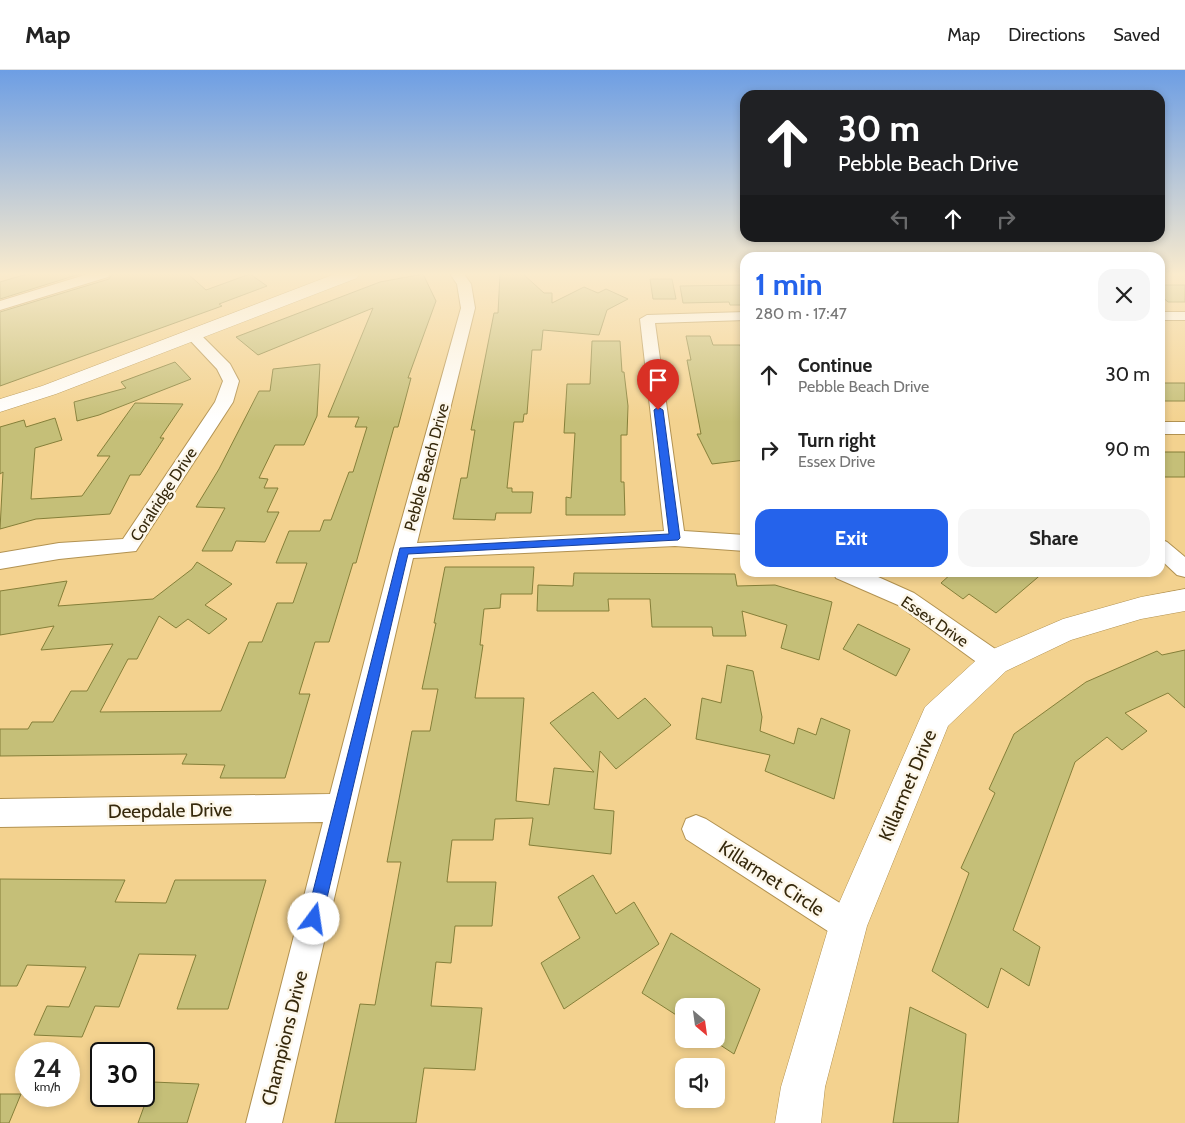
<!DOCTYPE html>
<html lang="en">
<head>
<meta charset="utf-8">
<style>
  body { margin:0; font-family:Cabin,sans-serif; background:#f6f6f6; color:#222; height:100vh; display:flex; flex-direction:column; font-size:19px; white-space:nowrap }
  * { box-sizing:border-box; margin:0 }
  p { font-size:16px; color:#767676 }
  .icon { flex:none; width:28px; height:28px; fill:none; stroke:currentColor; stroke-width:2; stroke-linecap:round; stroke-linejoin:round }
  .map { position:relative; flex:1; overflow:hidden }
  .sheet { position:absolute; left:740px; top:182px; width:425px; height:325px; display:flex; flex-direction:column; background:#fff; border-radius:15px; box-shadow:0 2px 8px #0003 }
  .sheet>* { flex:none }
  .banner { position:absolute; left:740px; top:20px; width:425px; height:152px; border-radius:15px; box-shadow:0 2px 8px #0003; background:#202124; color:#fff; overflow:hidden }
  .needle { width:32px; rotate:151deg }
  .tools { position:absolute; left:675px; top:928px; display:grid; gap:10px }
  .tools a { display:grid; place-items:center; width:50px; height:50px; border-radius:10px; background:#fff; box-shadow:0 2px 8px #0003; font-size:25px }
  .speed { position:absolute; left:15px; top:972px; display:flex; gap:10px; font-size:25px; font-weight:700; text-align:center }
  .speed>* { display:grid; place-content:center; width:65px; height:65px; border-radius:50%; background:#fff; box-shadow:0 2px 8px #0003; line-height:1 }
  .speed small { font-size:12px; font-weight:400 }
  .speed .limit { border:2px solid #111; border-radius:8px; background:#fff; color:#111 }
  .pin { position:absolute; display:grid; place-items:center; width:42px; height:42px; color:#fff; margin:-51px -21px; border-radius:50% 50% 50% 0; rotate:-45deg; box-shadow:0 0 5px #0007 }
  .pin .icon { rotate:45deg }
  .me { position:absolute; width:55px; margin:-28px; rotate:14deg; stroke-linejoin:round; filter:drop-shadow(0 0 4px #0008) }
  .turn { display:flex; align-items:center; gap:18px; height:105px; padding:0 15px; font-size:22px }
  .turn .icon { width:65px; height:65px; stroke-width:2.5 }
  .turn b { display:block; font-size:35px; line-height:42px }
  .lanes { display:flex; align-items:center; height:48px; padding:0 15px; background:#0003; justify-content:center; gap:25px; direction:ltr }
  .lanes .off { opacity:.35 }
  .round { display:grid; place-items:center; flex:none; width:52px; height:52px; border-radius:15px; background:#f6f6f6 }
  .overview { display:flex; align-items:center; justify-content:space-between; height:85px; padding:0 15px }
  h1 { font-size:30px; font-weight:700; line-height:38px; color:#2563eb }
  .action { display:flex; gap:10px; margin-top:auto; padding:10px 15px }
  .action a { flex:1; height:58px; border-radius:15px; background:#2563eb; color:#fff; font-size:20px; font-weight:700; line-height:58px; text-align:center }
  .action a+a { background:#f6f6f6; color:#222 }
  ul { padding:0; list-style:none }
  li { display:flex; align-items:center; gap:15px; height:75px; padding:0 15px }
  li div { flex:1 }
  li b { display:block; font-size:19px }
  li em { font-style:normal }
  header { display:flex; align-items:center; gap:30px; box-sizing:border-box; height:70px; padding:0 25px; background:#fff; border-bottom:1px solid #e0e0e0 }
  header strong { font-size:24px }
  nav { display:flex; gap:28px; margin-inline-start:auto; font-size:18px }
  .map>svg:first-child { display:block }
  .building { fill:#c5bf78; stroke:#857f39 }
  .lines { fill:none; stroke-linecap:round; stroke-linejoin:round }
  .minor-casing { stroke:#b29251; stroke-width:2 }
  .tertiary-casing { stroke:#b29251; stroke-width:1 }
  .minor { fill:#fff; fill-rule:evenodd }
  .tertiary { fill:#fff; fill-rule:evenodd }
  .route { fill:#2563eb; stroke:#184099 }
  .labels { text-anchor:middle; stroke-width:5; stroke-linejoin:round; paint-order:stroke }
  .street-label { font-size:16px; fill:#36290d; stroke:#fdf7ea }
  .near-street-label { font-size:19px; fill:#36290d; stroke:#fdf7ea }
</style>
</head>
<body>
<header>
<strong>Map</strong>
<nav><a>Map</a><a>Directions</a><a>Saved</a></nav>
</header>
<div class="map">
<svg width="1185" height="1053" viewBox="0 0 1185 1053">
  <rect width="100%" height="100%" fill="#f3d28f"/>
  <path class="building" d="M 27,204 L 80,204 L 0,229 L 0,212 Z
    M 112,204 L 188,204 L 206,220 L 250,204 L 267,216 L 219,234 L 222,236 L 0,316 L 0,242 L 109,209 Z
    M 423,204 L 436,231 L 408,308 L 411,308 L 398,357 L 394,357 L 356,493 L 353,493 L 329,572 L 315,572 L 299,624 L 310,624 L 285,708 L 220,708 L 225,695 L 182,694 L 187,684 L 0,686 L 0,659 L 28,659 L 32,652 L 53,652 L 71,621 L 87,621 L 113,574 L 41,580 L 54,556 L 0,565 L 0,521 L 67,511 L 58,536 L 153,529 L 192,499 L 197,492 L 232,514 L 205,535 L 227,549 L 209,564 L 188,549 L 176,558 L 159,546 L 137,589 L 128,589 L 100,642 L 221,641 L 249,572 L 262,572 L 277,533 L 293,533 L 307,493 L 276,493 L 289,461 L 320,461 L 324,450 L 331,450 L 349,402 L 353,402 L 367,357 L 355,357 L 359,347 L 328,347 L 373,238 L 258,285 L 236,267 L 380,212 Z
    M 500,204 L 523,204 L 544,223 L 552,223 L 552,233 L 584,217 L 598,223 L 606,219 L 628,229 L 607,240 L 599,265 L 543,260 L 541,280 L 532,280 L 527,344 L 524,344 L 523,352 L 514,352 L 507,418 L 512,418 L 512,422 L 533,422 L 531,443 L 496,443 L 495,450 L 453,449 L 461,408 L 467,408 L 475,360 L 471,360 L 494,243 L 498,243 Z
    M 650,209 L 672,209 L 676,229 L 653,229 Z
    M 745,215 L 745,235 L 730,235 L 729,232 L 683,233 L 680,216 Z
    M 1160,215 L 1185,215 L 1185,232 L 1168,232 L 1160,225 Z
    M 686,266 L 710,266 L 713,275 L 740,275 L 745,293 L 745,390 L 712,394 L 697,364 L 701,364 L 687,290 L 691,290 Z
    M 592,271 L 620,271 L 622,302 L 624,302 L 628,336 L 627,365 L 621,365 L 621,412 L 624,412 L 625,445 L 566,445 L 566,427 L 571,428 L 575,363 L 564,363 L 567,314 L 590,314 Z
    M 175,292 L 191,309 L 99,345 L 77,351 L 74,332 L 126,318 L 121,312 Z
    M 320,294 L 317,346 L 304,375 L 275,375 L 259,408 L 268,409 L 264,418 L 278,418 L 267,442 L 279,442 L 265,472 L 236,471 L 232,481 L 202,481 L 225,438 L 196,437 L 219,399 L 259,321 L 270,321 L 273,299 Z
    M 1160,313 L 1185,313 L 1185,331 L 1160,331 Z
    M 135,333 L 183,334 L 160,368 L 164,368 L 140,405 L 130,405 L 110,444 L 36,449 L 0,459 L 3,402 L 0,404 L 0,357 L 24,350 L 26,357 L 55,348 L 62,370 L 35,378 L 31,429 L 82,426 L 110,386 L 97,386 Z
    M 1160,382 L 1185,382 L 1185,407 L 1160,407 Z
    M 445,497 L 534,497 L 532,524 L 501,524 L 500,538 L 484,539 L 480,575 L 483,575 L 475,628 L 524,628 L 516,731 L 549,735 L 554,698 L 594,702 L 550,653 L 593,622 L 618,649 L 645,628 L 671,655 L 616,699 L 600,681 L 594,739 L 614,741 L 611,784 L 529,775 L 533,748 L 495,749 L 493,770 L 452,770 L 447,812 L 496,812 L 492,856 L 455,856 L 451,893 L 436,892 L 431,936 L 482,938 L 475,1000 L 424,998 L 416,1053 L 335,1053 L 360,934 L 375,935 L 401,792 L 387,792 L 412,661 L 430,661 L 438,619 L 422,619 L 436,553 L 434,553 Z
    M 953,502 L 1044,502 L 996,543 L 969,524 L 963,529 L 941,513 Z
    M 574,503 L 735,504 L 737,516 L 775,515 L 832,532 L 819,590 L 781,578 L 787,555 L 742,541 L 746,566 L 713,566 L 712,557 L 652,557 L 650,529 L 608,529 L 609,541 L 537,541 L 538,515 L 573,516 Z
    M 858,554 L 910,579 L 896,606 L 843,579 Z
    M 1185,580 L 1185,638 L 1168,623 L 1125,643 L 1147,661 L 1122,680 L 1107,667 L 1075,692 L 1013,860 L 1040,877 L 1029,916 L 1001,898 L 988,938 L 932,901 L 969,803 L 961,798 L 995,723 L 989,719 L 1014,664 L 1086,612 L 1157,581 L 1162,585 Z
    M 727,595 L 753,601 L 762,647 L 760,661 L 794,674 L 798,658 L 816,665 L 821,648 L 850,660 L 834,729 L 765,701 L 770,685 L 696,669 L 702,628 L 721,633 Z
    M 593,805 L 616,844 L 634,832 L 659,874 L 564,939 L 541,893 L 580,868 L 558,827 Z
    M 0,809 L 125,810 L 115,832 L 166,833 L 175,810 L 266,810 L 228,939 L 177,939 L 196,885 L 139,884 L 119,937 L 95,936 L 82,967 L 34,965 L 47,936 L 69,937 L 86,897 L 27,895 L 17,916 L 0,916 Z
    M 671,863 L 760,919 L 734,984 L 711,969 L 716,969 L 716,936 L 684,936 L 684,950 L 642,923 Z
    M 910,937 L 966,964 L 958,1053 L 893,1053 Z
    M 153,1012 L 199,1014 L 187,1053 L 138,1053 Z
    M 0,1024 L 21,1024 L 9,1053 L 0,1053 Z"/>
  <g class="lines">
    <g class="minor-casing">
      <path id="minor" d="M 88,204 L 110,204 L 108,207 L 0,240 L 0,231 Z
        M 450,204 L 464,204 L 471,214 L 475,238 L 417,473 L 664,461 L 640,249 L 647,245 L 745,242 L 745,250 L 655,253 L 684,461 L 745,465 L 745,481 L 675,476 L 413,488 L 282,1053 L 246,1053 L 323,752 L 0,757 L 0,729 L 330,724 L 393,481 L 461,238 L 457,214 Z
        M 1160,242 L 1185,242 L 1185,250 L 1160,250 Z
        M 193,260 L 198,262 L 230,294 L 239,311 L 233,332 L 136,481 L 59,489 L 0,499 L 0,483 L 59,473 L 123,469 L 215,332 L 223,311 L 217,299 L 185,265 Z
        M 1160,352 L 1185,352 L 1185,364 L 1160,364 Z
        M 1160,469 L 1167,472 L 1185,487 L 1185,507 L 1177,505 L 1160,489 Z
        M 833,502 L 867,502 L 914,523 L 1004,585 L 1007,592 L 1004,599 L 995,602 L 986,599 L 898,535 L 836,508 Z
        M 696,745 L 706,749 L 859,845 L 864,856 L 859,867 L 848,872 L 837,867 L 686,769 L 682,759 L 686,749 Z"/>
    </g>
    <g class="tertiary-casing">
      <path id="tertiary" d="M 335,204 L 359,204 L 357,208 L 56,324 L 0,342 L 0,329 L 42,316 Z
        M 1185,519 L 1185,541 L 1141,549 L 1071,570 L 1006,601 L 948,656 L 867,856 L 825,1017 L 821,1053 L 775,1053 L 781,1017 L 829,856 L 925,637 L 984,583 L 1063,549 L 1141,527 Z"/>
    </g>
    <use href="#minor" class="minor"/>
    <use href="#tertiary" class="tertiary"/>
  </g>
  <linearGradient id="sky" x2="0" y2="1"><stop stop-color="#6d9ee4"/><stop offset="0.58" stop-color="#faebcd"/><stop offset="1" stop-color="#faebcd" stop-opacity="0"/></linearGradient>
  <rect width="1185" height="352" fill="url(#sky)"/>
  <path class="route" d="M 658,337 L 663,340 L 680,468 L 678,470 L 408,484 L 322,849 L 319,855 L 314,857 L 308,855 L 306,849 L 400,478 L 669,464 L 654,340 Z"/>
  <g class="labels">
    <g class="street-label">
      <text transform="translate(426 397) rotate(-75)" y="6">Pebble Beach Drive</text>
      <text transform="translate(163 424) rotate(-57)" y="6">Coralridge Drive</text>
      <text transform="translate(935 551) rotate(34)" y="6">Essex Drive</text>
    </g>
    <g class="near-street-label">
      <text transform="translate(907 715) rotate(-67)" y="7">Killarmet Drive</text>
      <text transform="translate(170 740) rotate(-1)" y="7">Deepdale Drive</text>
      <text transform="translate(772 808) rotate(33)" y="7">Killarmet Circle</text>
      <text transform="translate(284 968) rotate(-76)" y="7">Champions Drive</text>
    </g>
  </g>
</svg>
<div class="tools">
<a><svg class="needle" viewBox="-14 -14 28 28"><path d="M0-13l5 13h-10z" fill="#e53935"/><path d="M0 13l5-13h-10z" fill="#767676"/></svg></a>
<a><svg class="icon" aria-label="sound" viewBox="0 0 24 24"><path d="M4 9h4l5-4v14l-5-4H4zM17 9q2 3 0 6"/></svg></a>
</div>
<div class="speed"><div>24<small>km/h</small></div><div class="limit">30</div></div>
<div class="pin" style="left:658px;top:340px;background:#d93025"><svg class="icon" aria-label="arrive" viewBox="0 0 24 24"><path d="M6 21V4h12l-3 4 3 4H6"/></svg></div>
<svg class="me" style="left:314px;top:849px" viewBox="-20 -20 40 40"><circle r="19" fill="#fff"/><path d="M0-13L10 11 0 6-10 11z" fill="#2563eb"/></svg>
<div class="banner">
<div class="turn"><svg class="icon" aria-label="ahead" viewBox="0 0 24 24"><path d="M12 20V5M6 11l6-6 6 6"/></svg><div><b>30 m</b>Pebble Beach Drive</div></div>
<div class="lanes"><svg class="icon off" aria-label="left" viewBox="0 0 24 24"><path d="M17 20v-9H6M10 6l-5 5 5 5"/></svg><svg class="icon" aria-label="ahead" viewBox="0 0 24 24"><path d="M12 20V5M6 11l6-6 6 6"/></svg><svg class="icon off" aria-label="right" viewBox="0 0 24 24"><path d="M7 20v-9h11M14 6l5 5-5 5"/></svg></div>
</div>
<section class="sheet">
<div class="overview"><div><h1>1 min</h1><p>280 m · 17:47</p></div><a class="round"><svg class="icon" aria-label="close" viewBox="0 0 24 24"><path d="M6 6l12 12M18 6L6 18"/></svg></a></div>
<ul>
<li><svg class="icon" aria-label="ahead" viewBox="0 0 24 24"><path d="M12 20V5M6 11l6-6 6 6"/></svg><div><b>Continue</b><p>Pebble Beach Drive</p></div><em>30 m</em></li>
<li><svg class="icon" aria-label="right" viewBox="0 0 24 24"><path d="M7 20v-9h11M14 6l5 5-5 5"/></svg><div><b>Turn right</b><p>Essex Drive</p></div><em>90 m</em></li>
</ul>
<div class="action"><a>Exit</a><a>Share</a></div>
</section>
</div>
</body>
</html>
